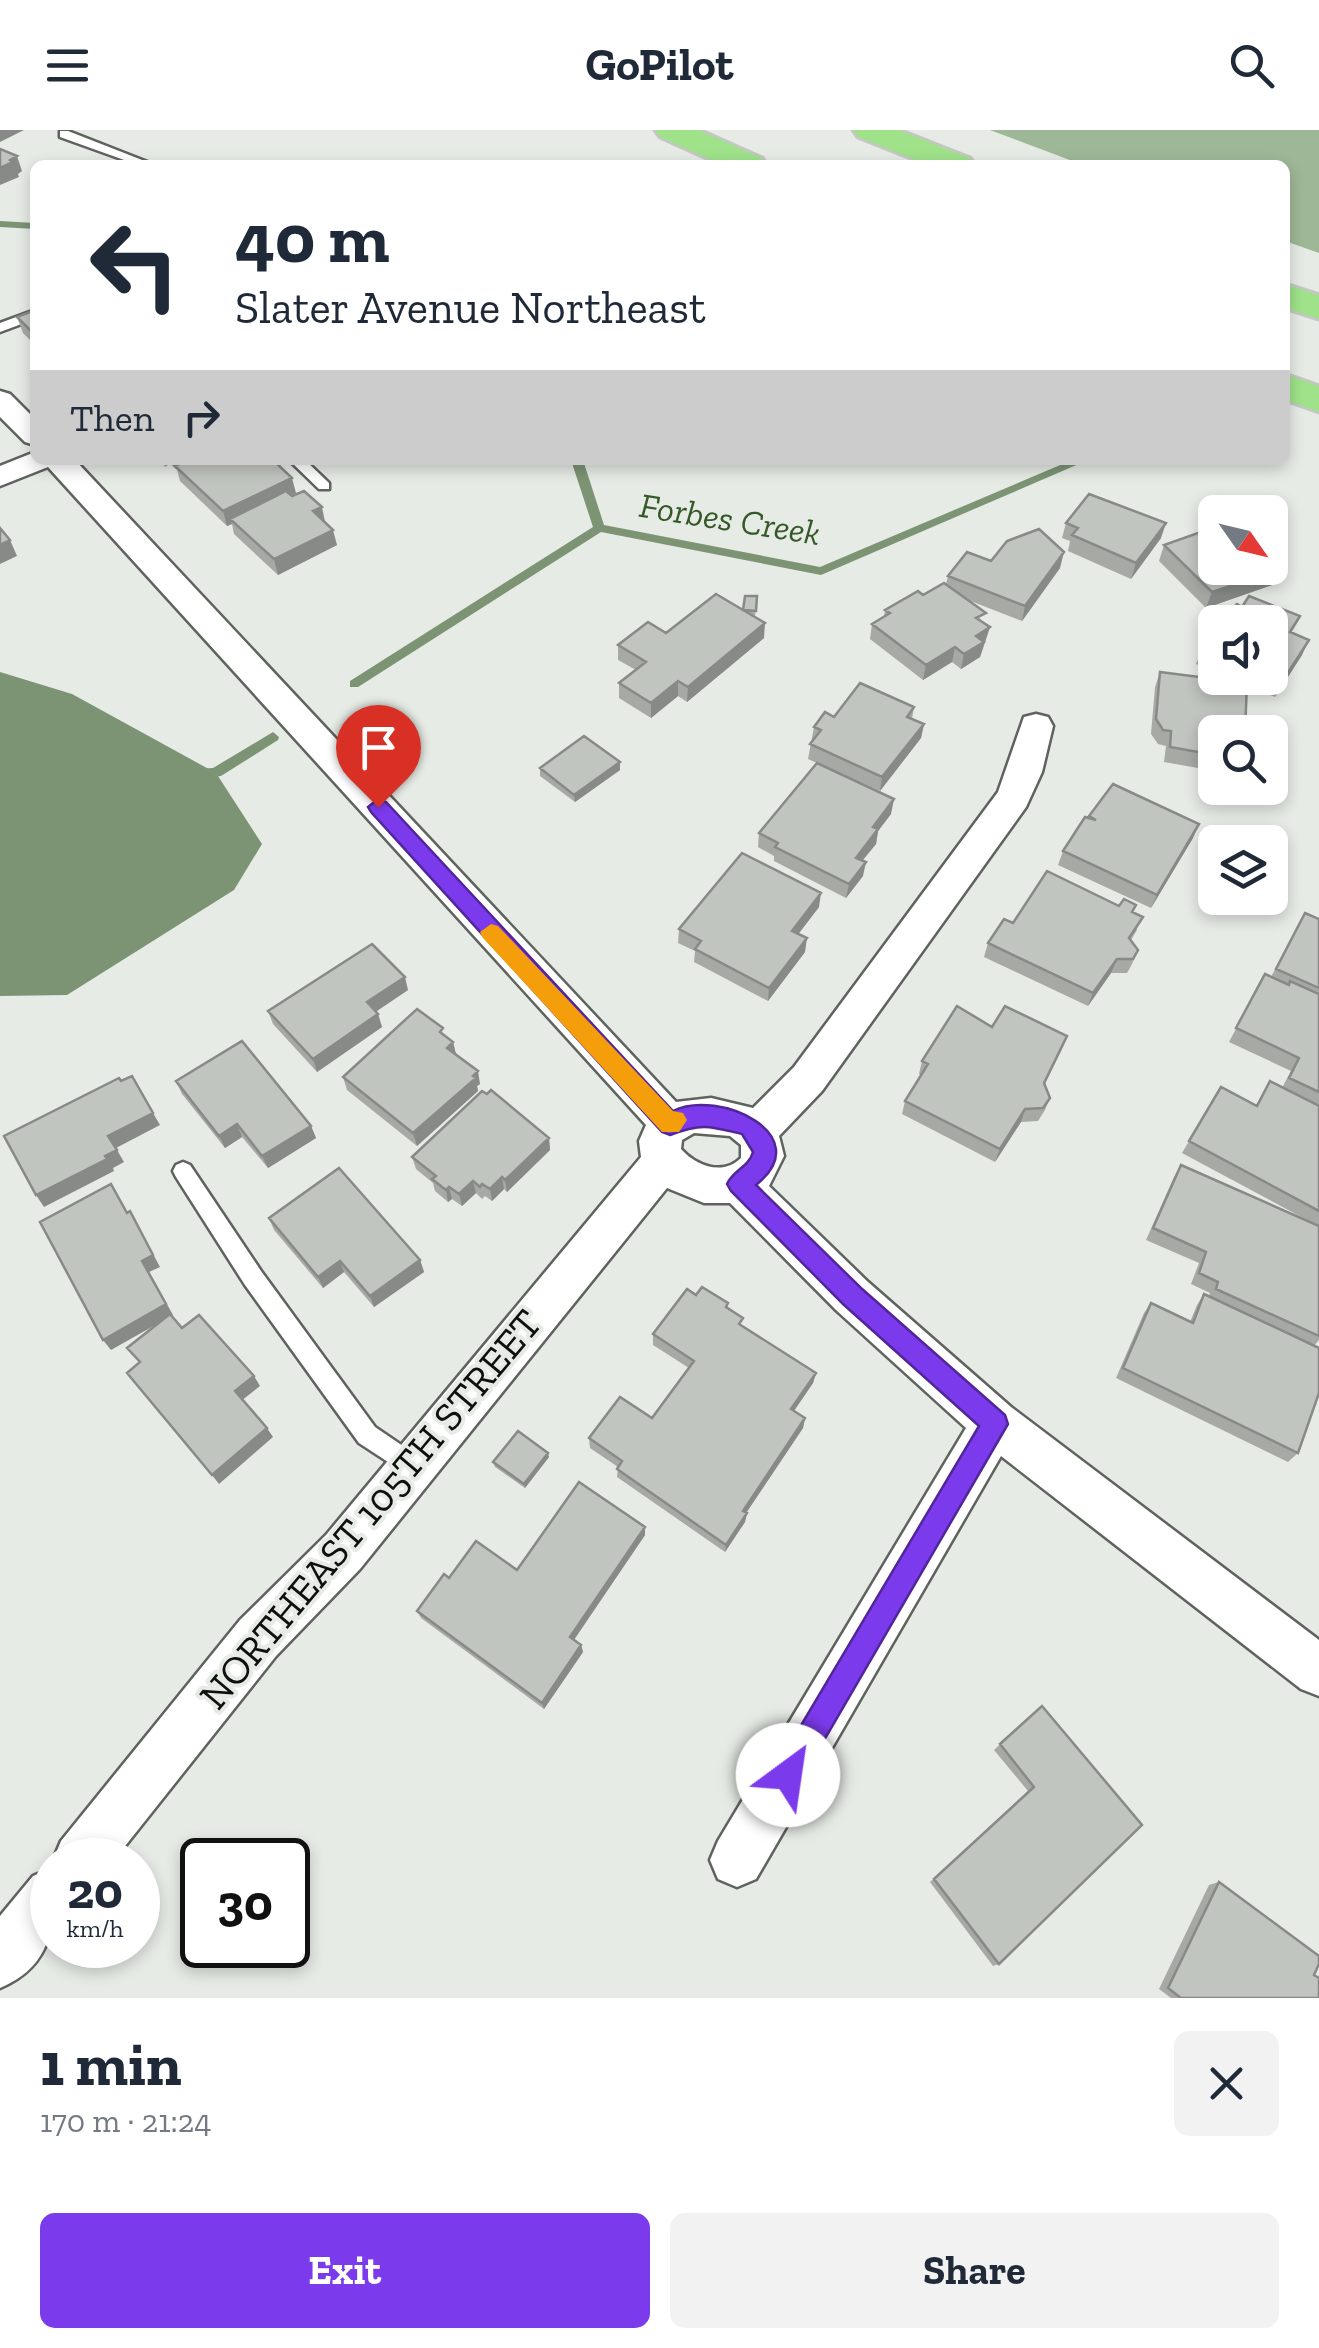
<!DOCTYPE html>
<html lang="en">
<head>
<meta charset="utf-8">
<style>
  body { margin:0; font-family:"Zilla Slab",serif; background:#f2f2f3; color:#1f2937; height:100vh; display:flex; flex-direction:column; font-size:38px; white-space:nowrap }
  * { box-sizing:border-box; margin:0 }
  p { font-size:32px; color:#747a83 }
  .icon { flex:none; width:55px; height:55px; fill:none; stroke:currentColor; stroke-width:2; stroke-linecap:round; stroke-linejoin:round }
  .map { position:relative; height:1868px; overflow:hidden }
  .panel { display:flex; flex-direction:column; background:#fff; flex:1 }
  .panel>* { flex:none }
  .guide { position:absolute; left:30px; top:30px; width:1260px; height:305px; border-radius:15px; box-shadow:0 5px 15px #0003; background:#fff; color:#1f2937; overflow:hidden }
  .needle { width:65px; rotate:124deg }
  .controls { position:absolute; left:1198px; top:365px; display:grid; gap:20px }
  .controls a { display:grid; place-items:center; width:90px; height:90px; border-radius:15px; background:#fff; box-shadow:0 5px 15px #0003; font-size:50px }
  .speed { position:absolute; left:30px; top:1708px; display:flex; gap:20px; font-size:50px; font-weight:700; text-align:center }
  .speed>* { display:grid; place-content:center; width:130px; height:130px; border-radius:50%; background:#fff; box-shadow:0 5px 15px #0003; line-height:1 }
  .speed small { font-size:25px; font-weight:400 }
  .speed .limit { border:5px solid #111; border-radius:15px; background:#fff; color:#111 }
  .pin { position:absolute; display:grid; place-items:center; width:85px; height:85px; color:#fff; margin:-102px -42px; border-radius:50% 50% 50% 0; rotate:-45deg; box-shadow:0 0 10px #0007 }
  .pin .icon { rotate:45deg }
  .me { position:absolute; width:110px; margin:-55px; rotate:31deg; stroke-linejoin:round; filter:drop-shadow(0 0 8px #0008) }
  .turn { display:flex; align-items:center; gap:35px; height:210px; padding:0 40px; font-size:45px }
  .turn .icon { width:130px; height:130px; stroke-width:2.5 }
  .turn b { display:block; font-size:70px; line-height:85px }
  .then { display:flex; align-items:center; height:95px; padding:0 40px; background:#0003; gap:20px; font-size:38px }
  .round { display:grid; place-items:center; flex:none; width:105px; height:105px; border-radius:15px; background:#f2f2f3 }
  .overview { display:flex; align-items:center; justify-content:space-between; height:170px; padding:0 40px }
  h1 { font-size:60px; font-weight:800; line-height:75px }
  .button { display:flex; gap:20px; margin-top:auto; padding:20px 40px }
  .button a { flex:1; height:115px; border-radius:15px; background:#7c3aed; color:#fff; font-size:40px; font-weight:800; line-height:115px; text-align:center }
  .button a+a { background:#f2f2f3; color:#1f2937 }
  header { display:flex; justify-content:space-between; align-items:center; height:130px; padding:0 40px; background:#fff; font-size:45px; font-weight:800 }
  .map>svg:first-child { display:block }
  .forest { fill:#9eb796 }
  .water { fill:#7c9474 }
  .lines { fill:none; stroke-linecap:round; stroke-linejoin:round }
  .stream { fill:#7c9474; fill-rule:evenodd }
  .lane-casing { stroke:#5f635e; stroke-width:5 }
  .street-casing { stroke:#5f635e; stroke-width:5 }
  .highway-casing { stroke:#c5c6c5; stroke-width:5 }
  .lane { fill:#fff; fill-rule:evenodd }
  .street { fill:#fff; fill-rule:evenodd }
  .highway { fill:#9fe28a; fill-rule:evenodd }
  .wall { fill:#a6a9a4 }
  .shaded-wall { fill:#878a86 }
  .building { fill:#c1c5bf; stroke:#878a86; stroke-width:2.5 }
  .route { fill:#7c3aed; stroke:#51269a; stroke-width:2.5 }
  .slow { fill:#f59e0b }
  .labels { text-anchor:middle; stroke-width:8; stroke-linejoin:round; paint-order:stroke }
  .far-water-label { font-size:35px; font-style:italic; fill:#355829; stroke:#e6ebe5 }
  .street-label { font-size:40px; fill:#0e100e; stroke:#e6ebe5 }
</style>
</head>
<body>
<header><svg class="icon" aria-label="menu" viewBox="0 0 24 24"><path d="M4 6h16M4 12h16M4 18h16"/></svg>GoPilot<svg class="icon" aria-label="search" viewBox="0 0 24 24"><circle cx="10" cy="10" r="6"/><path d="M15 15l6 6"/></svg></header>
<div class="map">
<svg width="1319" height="1868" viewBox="0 0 1319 1868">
  <rect width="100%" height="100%" fill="#e6ebe5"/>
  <path class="forest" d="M 990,0 L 1319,0 L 1319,123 L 1285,111 L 1285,35 L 1083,35 Z"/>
  <path class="water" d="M 0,542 L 72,564 L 216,643 L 262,714 L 234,760 L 67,865 L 0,866 Z"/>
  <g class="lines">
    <path class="stream" d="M 0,91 L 35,93 L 35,99 L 0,97 Z
      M 571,330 L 583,330 L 604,395 L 820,437 L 1072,330 L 1088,330 L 821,445 L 601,402 L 358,557 L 350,557 L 350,551 L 593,397 Z
      M 273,602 L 279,607 L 278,610 L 221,646 L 198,649 L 191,644 L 198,639 L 213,638 Z"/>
    <g class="lane-casing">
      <path id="lane" d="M 60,1 L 68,1 L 155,35 L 138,35 L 60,7 Z
        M 35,180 L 35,189 L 0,202 L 0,193 Z
        M 289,330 L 305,330 L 329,353 L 329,359 L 319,359 Z
        M 183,1032 L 190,1035 L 261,1141 L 375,1297 L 419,1327 L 423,1335 L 419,1343 L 411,1347 L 359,1313 L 245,1155 L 176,1047 L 173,1041 L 176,1035 Z"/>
    </g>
    <g class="street-casing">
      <path id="street" d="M 0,261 L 10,264 L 35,289 L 35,315 L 25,312 L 0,287 Z
        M 35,322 L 35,330 L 75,330 L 676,972 L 711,968 L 753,978 L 794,937 L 998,662 L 1024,587 L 1036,584 L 1048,587 L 1053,596 L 1042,642 L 1026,677 L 822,961 L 779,1006 L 784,1026 L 769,1056 L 868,1152 L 1011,1277 L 1319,1510 L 1319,1566 L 1301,1559 L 1001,1326 L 756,1749 L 737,1757 L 718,1749 L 710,1730 L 718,1711 L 966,1298 L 836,1180 L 730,1073 L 704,1073 L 667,1058 L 360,1439 L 276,1526 L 114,1730 L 53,1730 L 61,1711 L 240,1490 L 326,1405 L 641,1027 L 639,1011 L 646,995 L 48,337 L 0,356 L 0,336 ZM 694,1003 L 730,1006 L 741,1015 L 741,1028 C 723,1046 696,1036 681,1019 L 682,1010 Z
        M 52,1738 C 55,1790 56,1834 0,1858 L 0,1786 L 33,1746 Z"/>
    </g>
    <g class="highway-casing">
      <path id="highway" d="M 655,0 L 699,0 L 762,28 L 767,35 L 722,35 L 660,7 Z
        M 853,0 L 899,0 L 970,28 L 975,35 L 928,35 L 858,7 Z
        M 1285,154 L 1319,165 L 1319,189 L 1285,178 Z
        M 1285,244 L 1319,256 L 1319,282 L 1285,270 Z"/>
    </g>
    <use href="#lane" class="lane"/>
    <use href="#street" class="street"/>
    <use href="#highway" class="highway"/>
  </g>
  <path class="wall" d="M 35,180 L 35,215 L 23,203 L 17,187 Z
    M 160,330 L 263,330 L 296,363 L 291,365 L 325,392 L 337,415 L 278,445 L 234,404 L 232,394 L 227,396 L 180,351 L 177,340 L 170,334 L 165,337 Z
    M 1066,393 L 1161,408 L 1131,449 L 1068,421 L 1070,411 L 1062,408 Z
    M 1164,415 L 1272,455 L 1206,478 L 1159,431 Z
    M 991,431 L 1060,438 L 1022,491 L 968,470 L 983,493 L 990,497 L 980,527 L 961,539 L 952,532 L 923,550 L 870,509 L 872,494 L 884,486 L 885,480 L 946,454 L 948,446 Z
    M 757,466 L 755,487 L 764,508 L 687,572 L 678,566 L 651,588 L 619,568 L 619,553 L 636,540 L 618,530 L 618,515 L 666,503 L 743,480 Z
    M 1215,497 L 1215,542 L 1196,534 L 1202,519 Z
    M 1292,503 L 1302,525 L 1275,567 L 1247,555 L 1215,602 L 1215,641 L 1164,632 L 1166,616 L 1158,614 L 1151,604 L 1155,557 L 1160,542 L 1240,552 L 1228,548 L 1270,548 Z
    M 914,577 L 912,589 L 924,594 L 921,608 L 880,661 L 808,629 L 814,597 L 834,587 Z
    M 620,632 L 620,640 L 575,672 L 540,646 L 540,638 Z
    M 891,684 L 878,701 L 876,714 L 862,731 L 863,746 L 846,768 L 774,731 L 774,726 L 758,717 L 759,703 Z
    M 1089,686 L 1193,708 L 1151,778 L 1058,735 L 1063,721 Z
    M 819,777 L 798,804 L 805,822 L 768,871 L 694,832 L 695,821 L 678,813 L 679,799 Z
    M 1133,782 L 1137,800 L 1131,810 L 1138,820 L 1132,834 L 1127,843 L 1111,843 L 1088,876 L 984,827 L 988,813 L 1013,793 Z
    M 1305,783 L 1319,789 L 1319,1210 L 1314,1216 L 1298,1323 L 1288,1332 L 1116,1248 L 1144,1183 L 1151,1173 L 1190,1192 L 1197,1175 L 1204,1164 L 1209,1166 L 1210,1163 L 1191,1154 L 1199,1133 L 1146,1110 L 1174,1047 L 1181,1035 L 1305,1089 L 1182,1023 L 1221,957 L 1256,975 L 1270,951 L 1282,958 L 1291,941 L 1229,912 L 1265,844 L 1271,847 Z
    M 408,860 L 376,881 L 378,884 L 382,897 L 317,942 L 273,894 L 268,881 Z
    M 992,897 L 1062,919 L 1045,954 L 1050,968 L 1045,980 L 1038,991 L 1021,992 L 995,1032 L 902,984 L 905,971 L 921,945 L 919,944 L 922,931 Z
    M 444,905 L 453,912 L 456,924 L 480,954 L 477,956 L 478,961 L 417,1016 L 347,960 L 343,947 Z
    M 176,951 L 311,996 L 316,1008 L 268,1038 L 242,1007 L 225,1018 L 182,964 Z
    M 549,1008 L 550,1020 L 507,1062 L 504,1059 L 492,1071 L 485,1066 L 482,1069 L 476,1063 L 462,1076 L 452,1069 L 448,1072 L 435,1061 L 433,1053 L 416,1039 L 412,1027 Z
    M 269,1088 L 420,1130 L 424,1142 L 374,1177 L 344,1142 L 323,1158 L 274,1100 Z
    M 696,1165 L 728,1173 L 728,1178 L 742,1196 L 816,1243 L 813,1253 L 794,1281 L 805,1288 L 803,1298 L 746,1383 L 745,1392 L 725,1422 L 617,1347 L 618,1337 L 590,1318 L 589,1308 L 652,1288 L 689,1238 L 653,1215 L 653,1204 Z
    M 549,1327 L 525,1358 L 495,1337 L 493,1332 Z
    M 645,1397 L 645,1405 L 574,1510 L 581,1515 L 583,1522 L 544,1579 L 421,1488 L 417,1481 L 449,1448 L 517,1440 Z
    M 1042,1576 L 1142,1695 L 999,1834 L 993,1836 L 930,1752 L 1028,1661 L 994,1620 Z
    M 1219,1752 L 1314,1845 L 1319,1868 L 1171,1868 L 1159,1859 L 1209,1755 Z"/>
  <path class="shaded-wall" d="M 0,0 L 24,0 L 0,12 Z
    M 17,26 L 22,41 L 18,44 L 19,47 L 0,55 L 0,38 Z
    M 292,348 L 296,363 L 234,393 L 230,389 L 232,394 L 227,396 L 223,381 Z
    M 322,377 L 325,392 L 313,381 Z
    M 1166,393 L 1161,408 L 1131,449 L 1136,433 Z
    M 333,400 L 337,415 L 278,445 L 274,429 Z
    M 10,410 L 17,426 L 0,434 L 0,415 Z
    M 1064,422 L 1060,438 L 1022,491 L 1025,476 Z
    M 1279,440 L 1272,455 L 1206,478 L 1212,462 Z
    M 765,493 L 764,508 L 687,572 L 688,557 Z
    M 990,497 L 980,527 L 961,539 L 964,524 L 976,506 Z
    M 1309,510 L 1302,525 L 1275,567 L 1282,552 Z
    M 955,517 L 952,532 L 923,550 L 926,535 Z
    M 678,551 L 678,566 L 651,588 L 651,573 Z
    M 924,594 L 921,608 L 880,661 L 882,647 Z
    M 620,632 L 620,640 L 575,672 L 574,665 Z
    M 894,669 L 891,684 L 878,701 L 876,714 L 853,742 L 856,728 L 873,697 Z
    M 1199,694 L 1193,708 L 1151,778 L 1157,765 Z
    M 866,732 L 863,746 L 846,768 L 849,754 Z
    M 821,763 L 819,777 L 790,815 L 792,801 Z
    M 807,808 L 805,822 L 768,871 L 769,858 Z
    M 1117,829 L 1111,843 L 1088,876 L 1093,863 Z
    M 405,847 L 408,860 L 371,885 L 367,872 Z
    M 378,884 L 382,897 L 317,942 L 313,929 Z
    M 453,912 L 456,925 L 447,918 Z
    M 478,941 L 480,954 L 477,956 L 478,961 L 417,1016 L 413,1003 Z
    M 1025,979 L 1021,992 L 995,1032 L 1000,1019 Z
    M 153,983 L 160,995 L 116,1018 L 108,1006 Z
    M 237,994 L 242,1007 L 225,1018 L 219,1006 Z
    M 311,996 L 316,1008 L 268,1038 L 262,1026 Z
    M 549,1008 L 550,1020 L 507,1062 L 505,1050 Z
    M 117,1020 L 124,1032 L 113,1038 L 114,1041 L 44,1077 L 36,1065 Z
    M 502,1047 L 504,1059 L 492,1071 L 490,1059 Z
    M 473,1051 L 476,1063 L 462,1076 L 459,1064 Z
    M 449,1057 L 452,1069 L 448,1072 L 446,1060 Z
    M 130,1081 L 160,1137 L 149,1142 L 173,1185 L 111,1220 L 103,1210 L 142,1131 Z
    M 420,1130 L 424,1142 L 374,1177 L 370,1166 Z
    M 340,1131 L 344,1142 L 323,1158 L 318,1147 Z
    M 816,1243 L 813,1253 L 789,1288 L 791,1279 Z
    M 254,1246 L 260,1256 L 241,1271 L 235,1261 Z
    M 805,1288 L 803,1298 L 742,1389 L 743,1381 Z
    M 267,1298 L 273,1307 L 219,1354 L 212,1345 Z
    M 548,1323 L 549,1327 L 525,1358 L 524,1354 Z
    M 747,1383 L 745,1392 L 725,1422 L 726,1415 Z
    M 645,1397 L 645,1405 L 571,1514 L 570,1507 Z
    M 581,1515 L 583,1522 L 544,1579 L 542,1573 Z"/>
  <path class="building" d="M 0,19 L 17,26 L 10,30 L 13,32 L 0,38 Z
    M 35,180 L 35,205 L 17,187 Z
    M 188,330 L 263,330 L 266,333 L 273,330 L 292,348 L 223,381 L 175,336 Z
    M 286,361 L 292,366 L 304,361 L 322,377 L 313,381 L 333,400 L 274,429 L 230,389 Z
    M 1089,364 L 1166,393 L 1136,433 L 1072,405 L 1078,398 L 1066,393 Z
    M 1215,397 L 1215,438 L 1270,438 L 1270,432 L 1279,440 L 1212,462 L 1164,415 Z
    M 0,398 L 10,410 L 0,415 Z
    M 1039,399 L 1064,422 L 1025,476 L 948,446 L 967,422 L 991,431 L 1007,411 Z
    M 944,453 L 986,483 L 976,488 L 990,497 L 976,506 L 984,512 L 964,524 L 955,517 L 926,535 L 872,494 L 890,483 L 885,480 L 918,461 L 923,465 Z
    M 716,464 L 765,493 L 688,557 L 678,551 L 651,573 L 619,553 L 646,532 L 618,515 L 648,492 L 666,503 Z
    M 745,466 L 757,466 L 756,481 L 743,480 Z
    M 1249,466 L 1300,486 L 1290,502 L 1309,510 L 1282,552 L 1270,547 L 1270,492 L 1218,492 L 1237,474 L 1242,477 Z
    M 1215,497 L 1215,525 L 1202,519 Z
    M 1160,542 L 1247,553 L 1245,602 L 1215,602 L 1215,625 L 1170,617 L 1171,601 L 1163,600 L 1156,589 Z
    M 860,553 L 914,577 L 907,587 L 924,594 L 882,647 L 810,614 L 821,600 L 814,597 L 825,582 L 834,587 Z
    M 584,606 L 620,632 L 574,665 L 540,638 Z
    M 817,633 L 894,669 L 873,697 L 878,699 L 856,728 L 866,732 L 849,754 L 775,717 L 778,713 L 759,703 Z
    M 1113,654 L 1199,694 L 1157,765 L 1063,721 L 1085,687 L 1096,690 L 1089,686 Z
    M 742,723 L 821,763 L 792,801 L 807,808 L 769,858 L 695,819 L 701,811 L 679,799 Z
    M 1047,741 L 1119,776 L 1124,769 L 1136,775 L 1132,782 L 1143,787 L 1129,808 L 1138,820 L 1133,829 L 1117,829 L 1093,863 L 988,813 L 1004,789 L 1013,793 Z
    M 1305,783 L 1319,789 L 1319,858 L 1276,839 Z
    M 372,814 L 405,847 L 367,872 L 378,884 L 313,929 L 268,881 Z
    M 1265,844 L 1289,855 L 1290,851 L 1319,864 L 1319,962 L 1289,948 L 1299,928 L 1236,898 Z
    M 957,876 L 992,897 L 1005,876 L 1067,906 L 1044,953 L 1050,968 L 1043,978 L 1025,979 L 1000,1019 L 905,971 L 928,934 L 922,931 Z
    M 417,879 L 443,898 L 440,902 L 453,912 L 447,918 L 478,941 L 473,946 L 476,948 L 413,1003 L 343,947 Z
    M 242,911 L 311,996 L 262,1026 L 237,994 L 219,1006 L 176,951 Z
    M 132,946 L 153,983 L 108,1006 L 117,1020 L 105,1026 L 107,1029 L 36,1065 L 4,1006 L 119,948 L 121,951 Z
    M 1270,951 L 1319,976 L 1319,1081 L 1189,1011 L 1221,957 L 1257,976 Z
    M 491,960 L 549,1008 L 505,1050 L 502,1047 L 490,1059 L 482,1054 L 480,1057 L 473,1051 L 459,1064 L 449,1057 L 446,1060 L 432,1049 L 436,1046 L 412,1027 L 482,961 L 487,964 Z
    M 1181,1035 L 1319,1096 L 1319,1206 L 1216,1159 L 1218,1152 L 1199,1143 L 1206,1122 L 1153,1098 Z
    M 339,1038 L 420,1130 L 370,1166 L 340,1131 L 318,1147 L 269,1088 Z
    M 111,1054 L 127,1083 L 130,1081 L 153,1125 L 142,1131 L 166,1174 L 103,1210 L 40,1092 Z
    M 702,1157 L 728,1173 L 726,1177 L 743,1188 L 739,1194 L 816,1243 L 791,1279 L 805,1288 L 743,1381 L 747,1383 L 726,1415 L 617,1339 L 622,1331 L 589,1308 L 620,1267 L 652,1288 L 694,1231 L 653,1204 L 687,1159 L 696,1165 Z
    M 1204,1164 L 1319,1218 L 1319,1263 L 1298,1323 L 1123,1238 L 1151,1173 L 1193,1193 Z
    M 170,1184 L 182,1198 L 199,1185 L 254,1246 L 235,1261 L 267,1298 L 212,1345 L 127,1243 L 140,1232 L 127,1218 Z
    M 518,1301 L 548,1323 L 524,1354 L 493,1332 Z
    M 579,1352 L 645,1397 L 570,1507 L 581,1515 L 542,1573 L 417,1481 L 444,1444 L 449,1448 L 476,1411 L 517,1440 Z
    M 1042,1576 L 1142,1695 L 999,1834 L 934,1749 L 1034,1657 L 1000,1614 Z
    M 1219,1752 L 1319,1826 L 1319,1834 L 1314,1845 L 1319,1848 L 1319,1868 L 1181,1868 L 1168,1858 Z"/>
  <path class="route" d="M 378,669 L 386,672 L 673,981 C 718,958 819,1005 756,1055 L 861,1158 L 1005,1285 L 1008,1294 L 798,1655 L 788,1660 L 778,1655 L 773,1645 L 778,1634 L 979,1296 L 843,1174 L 731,1061 L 727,1054 C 733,1040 749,1037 753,1022 L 742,1004 C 709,996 702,993 670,1005 L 662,1002 L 371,682 L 368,677 Z"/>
  <path class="slow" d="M 491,794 L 498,796 L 673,981 L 683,983 L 687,990 L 679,1002 L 662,1002 L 483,808 L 480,802 Z"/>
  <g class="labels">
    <g class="far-water-label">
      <text transform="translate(730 389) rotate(9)" y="12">Forbes Creek</text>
    </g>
    <g class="street-label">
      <text transform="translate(370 1379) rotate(-50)" y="14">NORTHEAST 105TH STREET</text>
    </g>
  </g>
</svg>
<div class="controls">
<a><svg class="needle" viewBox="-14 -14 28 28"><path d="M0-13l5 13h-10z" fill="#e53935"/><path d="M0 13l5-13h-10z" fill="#747a83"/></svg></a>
<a><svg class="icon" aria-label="sound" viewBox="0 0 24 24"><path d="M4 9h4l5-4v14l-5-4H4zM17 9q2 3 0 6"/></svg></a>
<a><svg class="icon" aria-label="search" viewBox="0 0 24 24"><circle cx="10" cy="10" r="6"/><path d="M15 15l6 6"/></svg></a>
<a><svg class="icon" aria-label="layers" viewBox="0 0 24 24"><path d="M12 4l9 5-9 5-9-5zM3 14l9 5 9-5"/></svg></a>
</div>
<div class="speed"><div>20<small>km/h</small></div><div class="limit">30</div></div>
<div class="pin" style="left:378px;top:677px;background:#d93025"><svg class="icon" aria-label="arrive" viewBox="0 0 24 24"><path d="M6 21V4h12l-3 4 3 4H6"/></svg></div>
<svg class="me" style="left:788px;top:1645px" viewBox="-20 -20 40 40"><circle r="19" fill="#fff"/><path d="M0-13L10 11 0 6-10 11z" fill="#7c3aed"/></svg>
<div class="guide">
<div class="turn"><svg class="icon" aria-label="left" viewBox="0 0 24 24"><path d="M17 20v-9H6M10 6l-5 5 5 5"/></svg><div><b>40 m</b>Slater Avenue Northeast</div></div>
<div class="then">Then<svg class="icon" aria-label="right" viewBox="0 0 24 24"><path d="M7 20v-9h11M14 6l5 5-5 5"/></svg></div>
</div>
</div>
<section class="panel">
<div class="overview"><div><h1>1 min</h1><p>170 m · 21:24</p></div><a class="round"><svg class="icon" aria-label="close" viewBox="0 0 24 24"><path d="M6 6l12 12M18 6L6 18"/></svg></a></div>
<div class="button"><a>Exit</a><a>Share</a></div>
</section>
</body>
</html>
